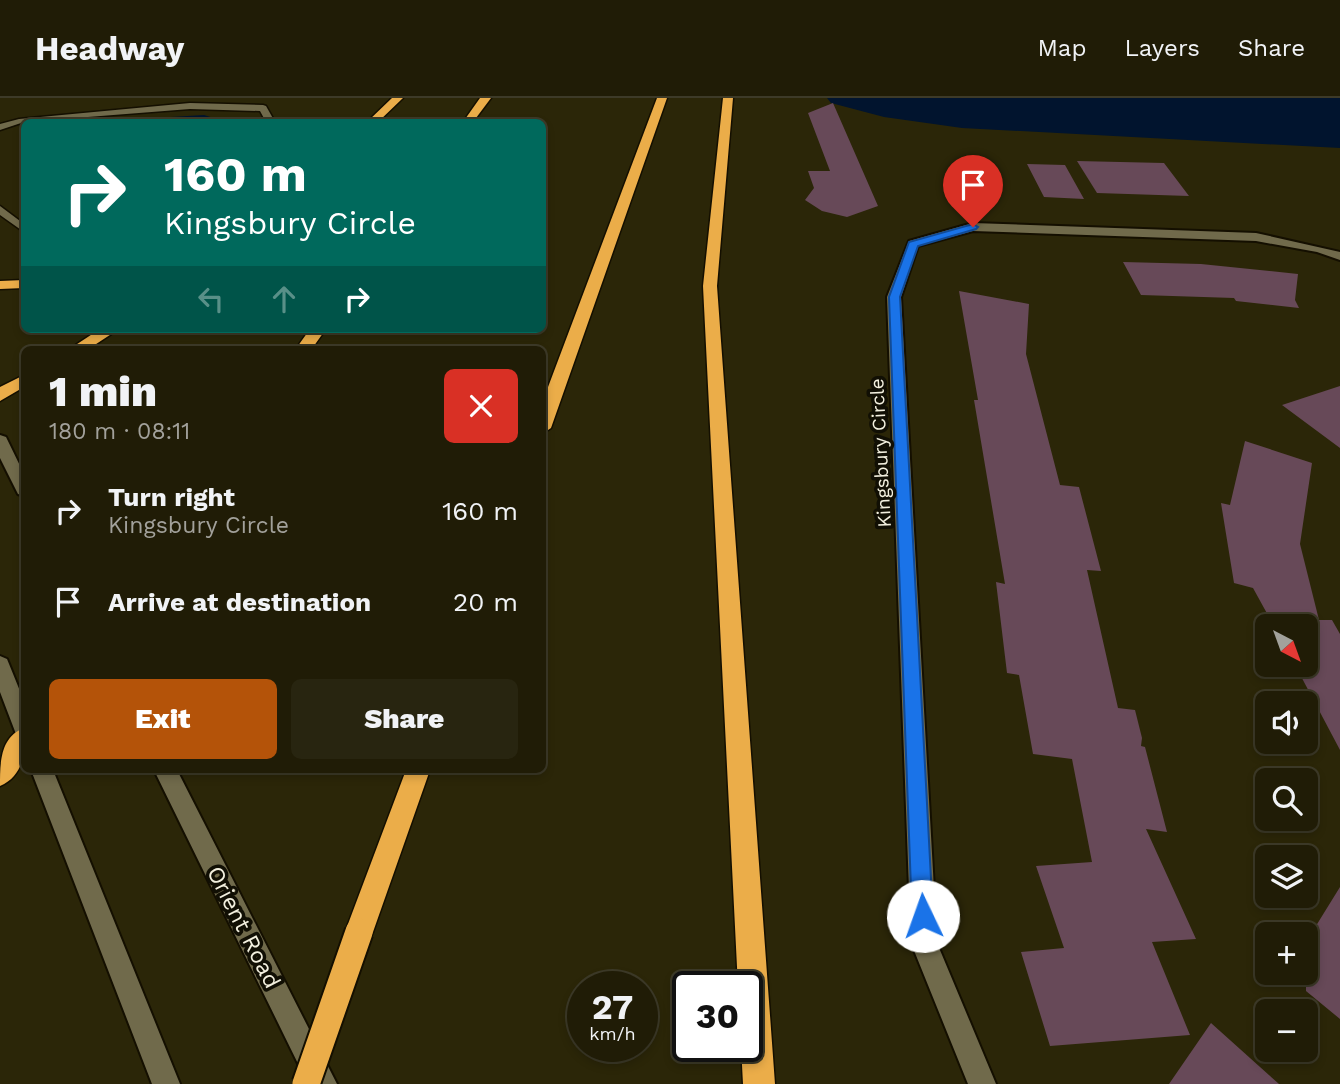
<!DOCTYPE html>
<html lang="en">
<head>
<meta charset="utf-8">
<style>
  body { margin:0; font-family:"Work Sans",sans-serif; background:#282510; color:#f1f3f6; height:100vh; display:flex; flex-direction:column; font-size:26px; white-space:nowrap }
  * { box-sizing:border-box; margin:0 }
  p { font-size:23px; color:#a2a19b }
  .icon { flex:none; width:38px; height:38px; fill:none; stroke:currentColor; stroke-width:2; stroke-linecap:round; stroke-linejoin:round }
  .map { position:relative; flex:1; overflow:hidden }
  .details { position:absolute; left:21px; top:248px; width:525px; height:427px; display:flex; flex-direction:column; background:#201c06; border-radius:10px; box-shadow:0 4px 10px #0003,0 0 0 2px #3d3a28 }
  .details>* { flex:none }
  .banner { position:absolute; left:21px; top:21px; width:525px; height:214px; border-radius:10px; box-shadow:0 4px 10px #0003,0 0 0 2px #3d3a28; background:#00695c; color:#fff; overflow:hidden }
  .needle { width:46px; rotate:139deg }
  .tools { position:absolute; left:1255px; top:516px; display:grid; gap:14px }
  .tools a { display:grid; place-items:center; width:63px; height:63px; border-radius:10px; background:#201c06; box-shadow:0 4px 10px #0003,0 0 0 2px #3d3a28; font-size:35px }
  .speed { position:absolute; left:567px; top:873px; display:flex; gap:14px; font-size:35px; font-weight:700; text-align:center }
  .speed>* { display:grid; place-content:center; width:91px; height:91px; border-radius:50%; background:#201c06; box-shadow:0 4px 10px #0003,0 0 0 2px #3d3a28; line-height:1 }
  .speed small { font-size:18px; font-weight:400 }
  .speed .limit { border:4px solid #111; border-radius:10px; background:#fff; color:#111 }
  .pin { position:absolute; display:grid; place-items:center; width:60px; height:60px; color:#fff; margin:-72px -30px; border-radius:50% 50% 50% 0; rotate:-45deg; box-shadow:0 0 7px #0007 }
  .pin .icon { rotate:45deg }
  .me { position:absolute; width:77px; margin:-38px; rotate:357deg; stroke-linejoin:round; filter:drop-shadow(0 0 5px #0008) }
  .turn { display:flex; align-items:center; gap:24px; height:147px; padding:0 28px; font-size:32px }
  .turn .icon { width:91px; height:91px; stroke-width:2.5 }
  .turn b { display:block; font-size:49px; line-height:60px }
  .lanes { display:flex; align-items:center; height:66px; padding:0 28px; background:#0003; justify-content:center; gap:35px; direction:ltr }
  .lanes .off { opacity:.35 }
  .round { display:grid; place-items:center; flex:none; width:74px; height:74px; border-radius:10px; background:#282510 }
  .summary { display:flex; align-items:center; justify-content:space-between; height:119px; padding:0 28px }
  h1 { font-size:42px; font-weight:800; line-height:52px }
  .action { display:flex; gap:14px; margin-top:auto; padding:14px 28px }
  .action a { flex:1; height:80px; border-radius:10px; background:#b45309; color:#fff; font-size:28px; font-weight:800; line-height:80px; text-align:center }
  .action a+a { background:#282510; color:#f1f3f6 }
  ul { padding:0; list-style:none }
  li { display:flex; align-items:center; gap:21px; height:91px; padding:0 28px }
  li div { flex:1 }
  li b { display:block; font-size:26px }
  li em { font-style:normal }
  header { display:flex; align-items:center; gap:42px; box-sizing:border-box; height:98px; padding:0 35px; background:#201c06; border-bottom:2px solid #3d3a28 }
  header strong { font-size:33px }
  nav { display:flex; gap:38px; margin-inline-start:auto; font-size:24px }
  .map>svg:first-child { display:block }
  .water { fill:#01142e }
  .building { fill:#674958 }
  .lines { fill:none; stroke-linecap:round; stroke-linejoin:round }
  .service-casing { stroke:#140f00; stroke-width:3 }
  .minor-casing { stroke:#140f00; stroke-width:4 }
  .tertiary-casing { stroke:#140f00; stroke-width:4 }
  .motorway-casing { stroke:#140f00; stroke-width:3 }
  .service { fill:#706a4b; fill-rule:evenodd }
  .minor { fill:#706a4b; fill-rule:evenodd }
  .tertiary { fill:#706a4b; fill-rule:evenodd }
  .motorway { fill:#ebad49; fill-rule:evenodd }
  .motorway-bridge-casing { stroke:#140f00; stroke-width:31; stroke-linecap:butt }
  .motorway-bridge { stroke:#ebad49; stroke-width:27 }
  .route { fill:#1a73e8; stroke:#114b97; stroke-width:2 }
  .labels { text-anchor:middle; stroke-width:7; stroke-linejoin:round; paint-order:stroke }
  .street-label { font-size:19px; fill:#f3f0df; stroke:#110f04 }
  .near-street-label { font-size:23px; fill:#f3f0df; stroke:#110f04 }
</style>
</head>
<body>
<header>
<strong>Headway</strong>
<nav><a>Map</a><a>Layers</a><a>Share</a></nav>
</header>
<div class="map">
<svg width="1340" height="986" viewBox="0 0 1340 986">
  <rect width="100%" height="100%" fill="#2b2608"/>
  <path class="water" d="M 827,0 L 1340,0 L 1340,50 L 962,30 L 884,19 L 831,5 Z
    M 204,17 L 220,22 L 219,24 L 89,24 Z"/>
  <path class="building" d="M 833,5 L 878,108 L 847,119 L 822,113 L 805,102 L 814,90 L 808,73 L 830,73 L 808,15 Z
    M 1077,63 L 1164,65 L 1189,98 L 1097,95 Z
    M 1027,66 L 1065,67 L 1084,101 L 1044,99 Z
    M 1123,164 L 1201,166 L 1298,176 L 1295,202 L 1299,210 L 1236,203 L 1234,200 L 1141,197 Z
    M 959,193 L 1029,206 L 1026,256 L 1060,387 L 1079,389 L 1101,473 L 1087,472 L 1118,610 L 1135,612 L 1142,640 L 1141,648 L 1145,649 L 1167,734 L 1146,731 L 1196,841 L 1152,844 L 1190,937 L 1050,948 L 1021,854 L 1064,850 L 1036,768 L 1092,764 L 1072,661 L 1033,656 L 1019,577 L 1007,575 L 996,484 L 1005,486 L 974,302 L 978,302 Z
    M 1340,288 L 1340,350 L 1282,307 Z
    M 1245,343 L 1312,365 L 1300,446 L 1319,522 L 1332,522 L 1340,536 L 1340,652 L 1295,567 L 1306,567 L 1306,528 L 1274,528 L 1253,490 L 1234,485 L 1221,405 L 1230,407 Z
    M 1340,789 L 1340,921 L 1306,893 L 1306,844 Z
    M 1211,925 L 1279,986 L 1169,986 Z"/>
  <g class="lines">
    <g class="service-casing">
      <path id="service" d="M 190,5 L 263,7 L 266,8 L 275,24 L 266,24 L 260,13 L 190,11 L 24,24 L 0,32 L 0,26 L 19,21 Z
        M 0,108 L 24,126 L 24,134 L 0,117 Z"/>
    </g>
    <g class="minor-casing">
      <path id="minor" d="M 973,125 L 1256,135 L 1340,154 L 1340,162 L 1317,154 L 1256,143 L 973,133 L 918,148 L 901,199 L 937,845 L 996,986 L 968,986 L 911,845 L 887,199 L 909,143 Z"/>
    </g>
    <g class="tertiary-casing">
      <path id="tertiary" d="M 0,337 L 6,339 L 24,376 L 24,398 L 18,396 L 0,360 Z
        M 0,558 L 7,561 L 24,603 L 24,639 L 16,636 L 0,594 Z
        M 31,672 L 53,672 L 180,986 L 152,986 Z
        M 154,672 L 177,672 L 337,986 L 308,986 Z"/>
    </g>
    <g class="motorway-casing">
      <path id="motorway" d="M 392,0 L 403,0 L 378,24 L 367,24 Z
        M 480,0 L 491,0 L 473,24 L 463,24 Z
        M 657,0 L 667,0 L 551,330 L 542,336 L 542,305 Z
        M 723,0 L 733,0 L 717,188 L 775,986 L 743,986 L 741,948 L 747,948 L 747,889 L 738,889 L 703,188 Z
        M 24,182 L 24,190 L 0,191 L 0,183 Z
        M 100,231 L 119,231 L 87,252 L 68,252 Z
        M 310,231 L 326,231 L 311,252 L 295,252 Z
        M 24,277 L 24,289 L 0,303 L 0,289 Z
        M 24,630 C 26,652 24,678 0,688 C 0,665 0,639 24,630 Z
        M 406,672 L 430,672 L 373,834 L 369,844 L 359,848 L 349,844 L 345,834 Z"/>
    </g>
    <use href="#service" class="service"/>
    <use href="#minor" class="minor"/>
    <use href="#tertiary" class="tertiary"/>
    <use href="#motorway" class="motorway"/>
    <g class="motorway-bridge-casing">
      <path id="motorway-bridge" d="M 306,986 L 359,834"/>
    </g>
    <use href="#motorway-bridge" class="motorway-bridge"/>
  </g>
  <path class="route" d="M 973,126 L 978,129 L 976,131 L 918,148 L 900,199 L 933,818 L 930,825 L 923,828 L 915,825 L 912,818 L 889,199 L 909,144 Z"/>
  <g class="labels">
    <g class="street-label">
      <text transform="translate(880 355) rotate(-93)" y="7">Kingsbury Circle</text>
    </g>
    <g class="near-street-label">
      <text transform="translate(244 829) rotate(63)" y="8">Orient Road</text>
    </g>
  </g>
</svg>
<div class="tools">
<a><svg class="needle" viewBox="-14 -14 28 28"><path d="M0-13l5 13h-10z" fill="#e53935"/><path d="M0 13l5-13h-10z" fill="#a2a19b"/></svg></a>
<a><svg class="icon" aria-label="sound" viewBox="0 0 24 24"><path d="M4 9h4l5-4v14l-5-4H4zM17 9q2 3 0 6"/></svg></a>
<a><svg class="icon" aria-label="search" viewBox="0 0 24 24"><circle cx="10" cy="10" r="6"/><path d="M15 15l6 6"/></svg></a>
<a><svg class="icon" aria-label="layers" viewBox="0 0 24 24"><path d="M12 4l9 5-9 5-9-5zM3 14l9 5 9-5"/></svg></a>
<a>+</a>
<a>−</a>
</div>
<div class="speed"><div>27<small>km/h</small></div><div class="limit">30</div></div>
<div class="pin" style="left:973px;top:129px;background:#d93025"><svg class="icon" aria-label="arrive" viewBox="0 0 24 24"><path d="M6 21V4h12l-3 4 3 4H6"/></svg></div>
<svg class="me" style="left:923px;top:818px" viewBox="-20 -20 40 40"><circle r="19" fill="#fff"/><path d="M0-13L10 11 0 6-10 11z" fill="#1a73e8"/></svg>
<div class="banner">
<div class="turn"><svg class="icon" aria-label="right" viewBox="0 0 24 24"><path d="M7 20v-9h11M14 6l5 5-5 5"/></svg><div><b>160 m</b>Kingsbury Circle</div></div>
<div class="lanes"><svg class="icon off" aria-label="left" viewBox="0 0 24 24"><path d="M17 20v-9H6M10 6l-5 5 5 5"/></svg><svg class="icon off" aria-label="ahead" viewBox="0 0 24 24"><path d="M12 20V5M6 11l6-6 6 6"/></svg><svg class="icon" aria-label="right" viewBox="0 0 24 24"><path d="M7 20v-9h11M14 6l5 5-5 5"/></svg></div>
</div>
<section class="details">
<div class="summary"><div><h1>1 min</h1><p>180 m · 08:11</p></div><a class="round" style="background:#d93025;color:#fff"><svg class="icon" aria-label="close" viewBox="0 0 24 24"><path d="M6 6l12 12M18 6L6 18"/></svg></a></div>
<ul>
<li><svg class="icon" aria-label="right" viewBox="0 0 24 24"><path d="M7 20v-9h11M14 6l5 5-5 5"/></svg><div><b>Turn right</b><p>Kingsbury Circle</p></div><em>160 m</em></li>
<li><svg class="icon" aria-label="arrive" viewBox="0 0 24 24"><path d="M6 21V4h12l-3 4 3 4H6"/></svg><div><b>Arrive at destination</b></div><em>20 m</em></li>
</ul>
<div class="action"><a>Exit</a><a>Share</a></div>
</section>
</div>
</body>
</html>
